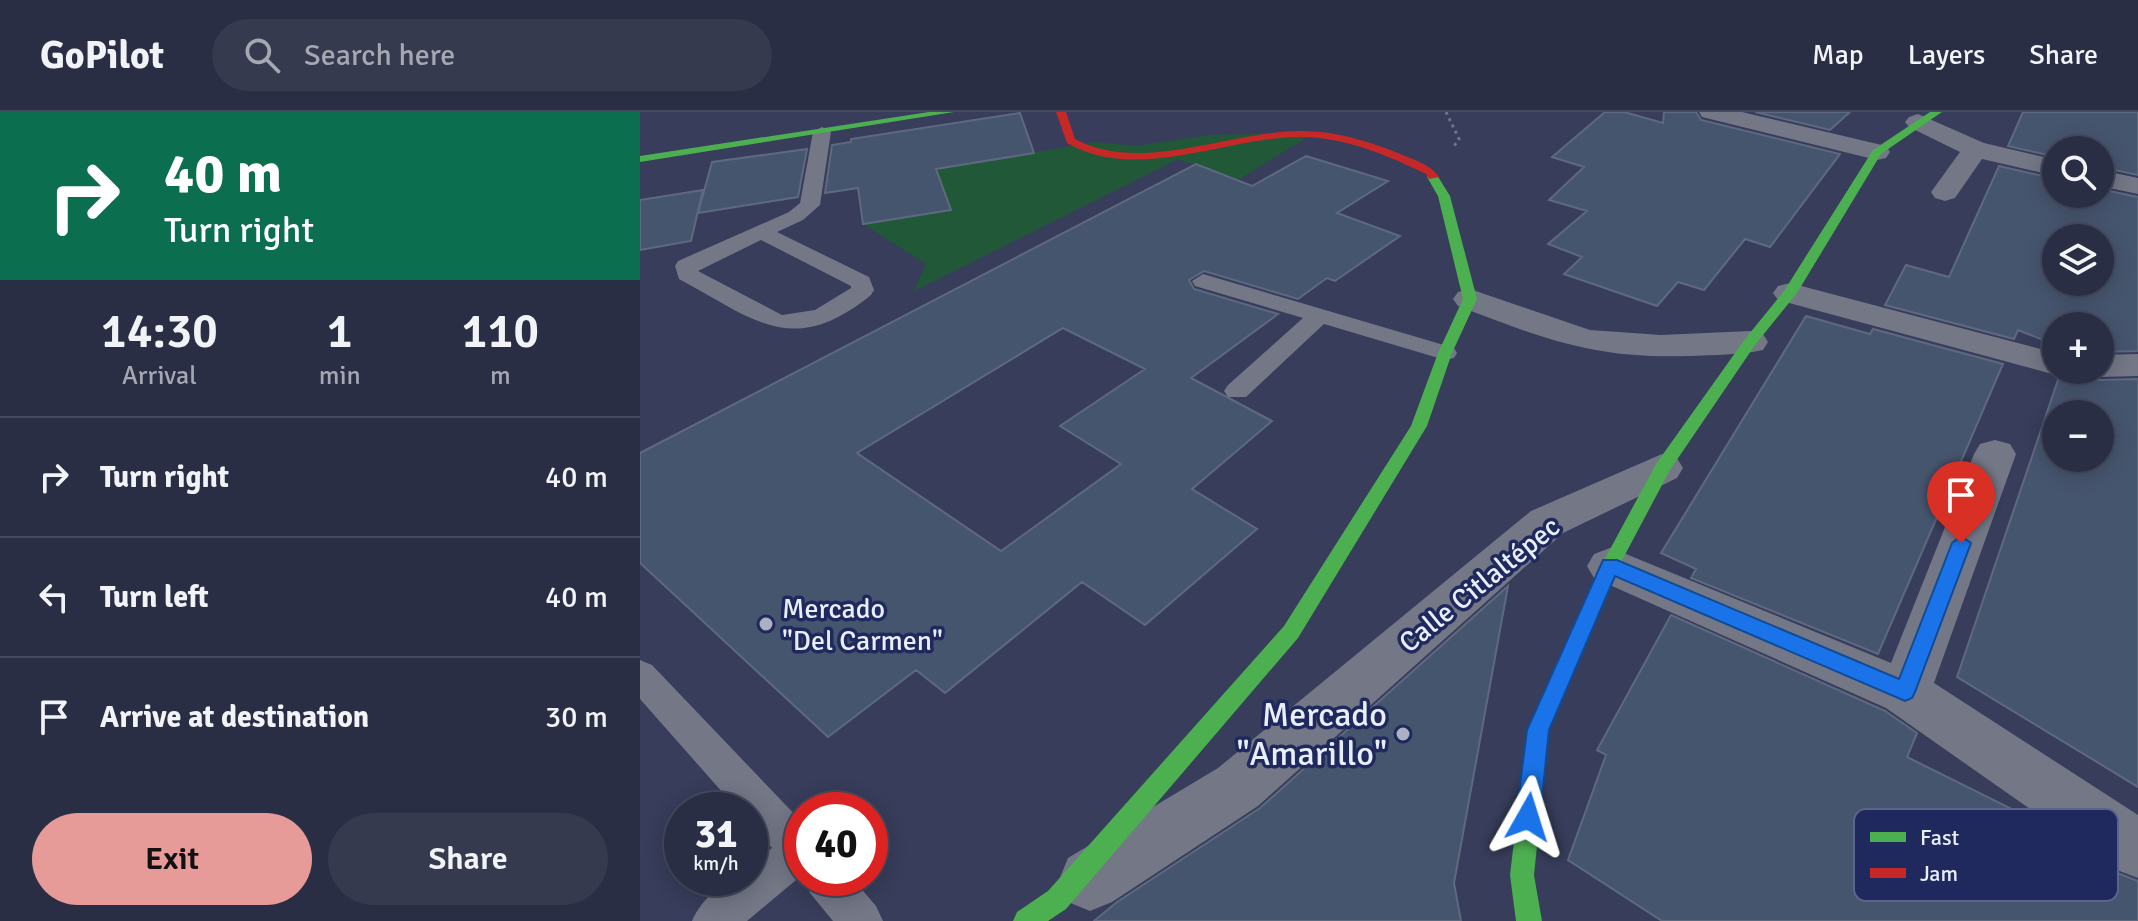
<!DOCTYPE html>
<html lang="en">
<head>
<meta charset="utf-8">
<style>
  body { margin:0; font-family:Signika,sans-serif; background:#353a4f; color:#f1f3f6; height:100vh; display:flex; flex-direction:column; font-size:30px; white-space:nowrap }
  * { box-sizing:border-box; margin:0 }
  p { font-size:26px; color:#a5a8b2 }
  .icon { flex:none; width:44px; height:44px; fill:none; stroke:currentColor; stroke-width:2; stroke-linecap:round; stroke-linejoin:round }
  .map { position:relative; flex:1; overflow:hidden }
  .panel { display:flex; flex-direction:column; background:#292e44; width:640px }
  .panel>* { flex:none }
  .top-card { background:#0b6e4f; color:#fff; overflow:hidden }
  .tools { position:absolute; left:1402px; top:24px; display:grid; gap:16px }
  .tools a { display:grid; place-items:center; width:72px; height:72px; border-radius:50%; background:#292e44; box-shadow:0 4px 20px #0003,0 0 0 2px #454a5d; font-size:40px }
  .speed { position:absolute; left:24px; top:680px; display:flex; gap:16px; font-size:40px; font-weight:700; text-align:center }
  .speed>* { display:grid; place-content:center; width:104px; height:104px; border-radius:50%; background:#292e44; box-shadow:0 4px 20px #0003,0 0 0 2px #454a5d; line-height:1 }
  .speed small { font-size:20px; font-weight:400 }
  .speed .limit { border:12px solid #d22; background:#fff; color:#111 }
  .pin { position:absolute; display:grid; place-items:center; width:68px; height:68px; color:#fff; margin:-82px -34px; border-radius:50% 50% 50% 0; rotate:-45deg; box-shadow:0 0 8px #0007 }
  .pin .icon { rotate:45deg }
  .me { position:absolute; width:88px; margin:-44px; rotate:6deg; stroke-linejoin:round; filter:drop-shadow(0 0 6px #0008) }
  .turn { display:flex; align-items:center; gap:28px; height:168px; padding:0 32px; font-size:36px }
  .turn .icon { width:104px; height:104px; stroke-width:2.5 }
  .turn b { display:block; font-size:56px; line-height:68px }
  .eta { display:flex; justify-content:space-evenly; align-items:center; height:136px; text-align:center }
  .eta b { font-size:48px; font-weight:600; line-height:56px }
  .action { display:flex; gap:16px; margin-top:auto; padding:16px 32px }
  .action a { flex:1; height:92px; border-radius:48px; background:#e69b98; color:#111; font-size:32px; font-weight:600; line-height:92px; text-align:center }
  .action a+a { background:#353a4f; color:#f1f3f6 }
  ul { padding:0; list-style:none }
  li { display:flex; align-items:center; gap:24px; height:120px; padding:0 32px; border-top:2px solid #454a5d }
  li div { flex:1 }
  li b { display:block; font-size:30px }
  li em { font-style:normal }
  header { display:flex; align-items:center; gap:48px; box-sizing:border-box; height:112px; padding:0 40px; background:#292e44; border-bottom:2px solid #454a5d }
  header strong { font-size:38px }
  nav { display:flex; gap:44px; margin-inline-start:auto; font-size:28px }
  .search { width:560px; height:72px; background:#353a4f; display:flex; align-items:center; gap:20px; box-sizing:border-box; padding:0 28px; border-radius:44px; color:#a5a8b2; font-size:30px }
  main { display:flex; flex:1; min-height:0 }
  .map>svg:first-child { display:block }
  .green { fill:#215938 }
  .building { fill:#46556e; stroke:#5e6980; stroke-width:2; fill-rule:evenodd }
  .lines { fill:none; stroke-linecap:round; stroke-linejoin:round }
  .path { stroke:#717484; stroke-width:3; stroke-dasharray:3 4; stroke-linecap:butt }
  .lane { fill:#737786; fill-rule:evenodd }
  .street { fill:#737786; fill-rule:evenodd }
  .fast { fill:#4caf50; fill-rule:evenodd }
  .jam { fill:#c62828; fill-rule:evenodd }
  .route { fill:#1a73e8; stroke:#114b97; stroke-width:2 }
  .poi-dot { fill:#abb0c3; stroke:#1f295d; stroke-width:3 }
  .labels { text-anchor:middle; stroke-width:7; stroke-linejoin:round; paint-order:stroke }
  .street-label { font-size:28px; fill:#e9eefb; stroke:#1f295d }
  .poi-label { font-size:28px; fill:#e9eefb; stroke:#1f295d; text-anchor:start }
  .near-poi-label { font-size:34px; fill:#e9eefb; stroke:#1f295d; text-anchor:end }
  .key { fill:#1f295d; stroke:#5c648c; stroke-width:2 }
  .key-label { font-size:22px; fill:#e9eefb }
</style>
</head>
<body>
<header>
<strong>GoPilot</strong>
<div class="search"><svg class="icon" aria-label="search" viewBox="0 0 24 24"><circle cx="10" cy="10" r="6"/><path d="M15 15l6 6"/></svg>Search here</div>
<nav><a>Map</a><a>Layers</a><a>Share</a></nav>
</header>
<main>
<section class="panel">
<div class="top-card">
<div class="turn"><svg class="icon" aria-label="right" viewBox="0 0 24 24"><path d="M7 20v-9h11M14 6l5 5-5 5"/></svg><div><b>40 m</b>Turn right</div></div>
</div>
<div class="eta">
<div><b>14:30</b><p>Arrival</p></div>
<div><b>1</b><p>min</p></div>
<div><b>110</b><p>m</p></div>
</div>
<ul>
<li><svg class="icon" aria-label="right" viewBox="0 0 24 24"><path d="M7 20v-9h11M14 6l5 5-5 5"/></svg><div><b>Turn right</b></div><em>40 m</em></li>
<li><svg class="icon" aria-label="left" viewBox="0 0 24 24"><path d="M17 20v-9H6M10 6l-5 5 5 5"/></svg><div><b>Turn left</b></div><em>40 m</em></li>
<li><svg class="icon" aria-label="arrive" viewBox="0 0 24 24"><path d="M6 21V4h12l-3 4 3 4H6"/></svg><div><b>Arrive at destination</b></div><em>30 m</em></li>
</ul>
<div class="action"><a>Exit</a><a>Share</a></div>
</section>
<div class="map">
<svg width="1498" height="809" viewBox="0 0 1498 809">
  <rect width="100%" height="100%" fill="#373d5a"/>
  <path class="green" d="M 674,21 L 598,68 L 538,47 L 274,179 L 286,152 L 223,112 L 311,98 L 296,57 L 455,30 L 495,34 L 570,23 Z"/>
  <path class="building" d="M 965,0 L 984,0 L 1023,11 L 1024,0 L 1056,0 L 1061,8 L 1200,42 L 1130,135 L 1105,127 L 1064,178 L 1038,170 L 1017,194 L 924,162 L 942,145 L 908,132 L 947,99 L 909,88 L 944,55 L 912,45 Z
    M 1115,0 L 1210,0 L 1190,18 Z
    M 1383,0 L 1498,0 L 1498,63 L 1460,55 L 1460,38 L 1416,38 L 1416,45 L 1368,34 Z
    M 380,1 L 394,41 L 296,57 L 311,98 L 223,112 L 218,76 L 185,81 L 192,33 L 211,30 L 211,27 Z
    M 167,37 L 158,85 L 58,101 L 72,50 Z
    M 666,44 L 748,69 L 697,101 L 760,124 L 695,169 L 687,166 L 658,187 L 564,159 L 549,168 L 554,177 L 638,202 L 551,266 L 632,309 L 552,377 L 617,417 L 505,513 L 442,470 L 305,581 L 276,558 L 188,625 L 0,451 L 0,341 L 556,52 L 612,74 ZM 423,216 L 505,257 L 420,314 L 481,352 L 361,439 L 217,341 Z
    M 1359,54 L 1416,67 L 1416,82 L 1460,82 L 1460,77 L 1498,85 L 1498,239 L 1460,240 L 1460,214 L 1416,214 L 1416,233 L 1378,218 L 1374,227 L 1245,193 L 1266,153 L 1309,165 ZM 1416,126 L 1460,126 L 1460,170 L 1416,170 Z
    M 63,78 L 51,129 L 0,138 L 0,88 Z
    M 1166,204 L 1230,222 L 1233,217 L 1363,252 L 1238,542 L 1051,466 L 1056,457 L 1021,441 Z
    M 1433,258 L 1441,258 L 1446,265 L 1459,268 L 1498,267 L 1498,675 L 1317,565 L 1419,265 ZM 1416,302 L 1460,302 L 1460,346 L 1416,346 Z
    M 868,474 L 814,771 L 821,809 L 454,809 L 477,790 L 620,696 Z
    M 1031,503 L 1245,599 L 1277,621 L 1267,645 L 1418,720 L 1475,760 L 1498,769 L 1498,809 L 1022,809 L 928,748 L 966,643 L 957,638 Z"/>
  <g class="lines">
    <path class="path" d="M 806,0 L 819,27 L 814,34"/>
    <path class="lane" d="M 182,15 L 191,20 L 180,93 L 163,108 L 137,120 L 229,165 L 234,178 L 231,183 C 152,247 114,207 39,167 L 35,154 L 38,149 L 149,100 L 160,91 L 173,20 ZM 121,128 L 211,174 L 211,176 L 175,198 L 142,203 L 58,159 Z
      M 563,162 L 814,236 L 817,241 L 814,246 L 805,248 L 684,212 L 606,285 L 588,285 L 584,279 L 588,273 L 663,206 L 555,174 L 552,169 Z
      M 0,548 L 12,553 L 162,710 L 162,763 L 107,809 L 52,809 C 62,786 85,766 110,766 L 110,753 L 132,736 L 110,711 L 110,698 L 98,698 L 0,587 Z
      M 164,766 L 212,766 L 236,794 L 243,809 L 193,809 L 170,781 Z"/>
    <path class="street" d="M 1059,0 L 1102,0 L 1246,34 L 1250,40 L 1246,46 L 1237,48 L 1062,5 Z
      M 1278,2 L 1344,31 L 1416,48 L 1416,64 L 1342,47 L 1315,86 L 1305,89 L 1295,86 L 1291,80 L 1320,40 L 1269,15 L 1265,10 L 1269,5 Z
      M 1460,58 L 1498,66 L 1498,82 L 1460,74 Z
      M 1150,171 L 1416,241 L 1416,258 L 1430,258 L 1416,263 L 1138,188 L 1133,181 L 1138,174 Z
      M 830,177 L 950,218 L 1021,223 L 1110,219 L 1123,222 L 1128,230 L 1123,238 C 1099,243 1074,243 1049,244 C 954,247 905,227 818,194 L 813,187 L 818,180 Z
      M 1498,242 L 1498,264 L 1460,265 L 1447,262 L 1444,258 L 1460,258 L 1460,243 Z
      M 1355,328 L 1370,332 L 1376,342 L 1294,571 L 1498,703 L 1498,766 L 1477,758 L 1246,596 L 954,466 L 947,454 L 954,442 L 970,436 L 986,442 L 1251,551 L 1334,342 L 1340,332 Z
      M 1022,342 L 1037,346 L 1043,356 L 1037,366 L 923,421 L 618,694 L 472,790 L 450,799 L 428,790 L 419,768 L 428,746 L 578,656 L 891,399 Z"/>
    <path class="fast" d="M 289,0 L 314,0 L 0,50 L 0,44 Z
      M 1290,0 L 1302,0 L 1241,42 L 1157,181 L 1115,233 L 1030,358 L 979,454 L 909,618 L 894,763 L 902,809 L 876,809 L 870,763 L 887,618 L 961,454 L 1016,352 L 1105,227 L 1144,179 L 1233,38 Z
      M 793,62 L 797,63 L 810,84 L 837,187 L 812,241 L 787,314 L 658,526 L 426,797 L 408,809 L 373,809 L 377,800 L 408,779 L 644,514 L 771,314 L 798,241 L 823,187 L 798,84 L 787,65 Z"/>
    <path class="jam" d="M 416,0 L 426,0 L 435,27 C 501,63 591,18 663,19 C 695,19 728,29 758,41 C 771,47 791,52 799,65 L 789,67 L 786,62 C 747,43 707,26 663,25 C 586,24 500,72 427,31 Z"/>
  </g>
  <path class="route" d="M 1321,424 L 1331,431 L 1275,580 L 1272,586 L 1265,589 L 975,464 L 909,618 L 900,705 L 897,713 L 888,717 L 880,713 L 876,705 L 887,618 L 963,448 L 977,448 L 1259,567 L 1312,431 Z"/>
  <g class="poi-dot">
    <circle cx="126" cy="512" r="8"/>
    <circle cx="763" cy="622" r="8"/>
  </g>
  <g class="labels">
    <g class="street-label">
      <text transform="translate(839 472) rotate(-39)" y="10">Calle Citlaltépec</text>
    </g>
    <g class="poi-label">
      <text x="142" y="506">Mercado<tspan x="142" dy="32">"Del Carmen"</tspan></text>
    </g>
    <g class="near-poi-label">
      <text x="747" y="614">Mercado<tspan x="747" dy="39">"Amarillo"</tspan></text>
    </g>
  </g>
  <rect x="1214" y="697" width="264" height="92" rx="12" class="key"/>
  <rect x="1230" y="720" width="36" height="10" fill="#4caf50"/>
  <rect x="1230" y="756" width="36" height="10" fill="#c62828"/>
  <g class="key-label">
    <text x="1280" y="733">Fast</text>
    <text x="1280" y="769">Jam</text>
  </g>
</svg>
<div class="tools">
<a><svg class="icon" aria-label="search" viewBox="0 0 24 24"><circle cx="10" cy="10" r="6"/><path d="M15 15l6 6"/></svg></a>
<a><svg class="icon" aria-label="layers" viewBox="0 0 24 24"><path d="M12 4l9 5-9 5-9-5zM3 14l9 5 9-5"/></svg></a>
<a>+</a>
<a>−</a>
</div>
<div class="speed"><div>31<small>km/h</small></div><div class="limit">40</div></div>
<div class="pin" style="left:1321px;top:431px;background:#d93025"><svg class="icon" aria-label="arrive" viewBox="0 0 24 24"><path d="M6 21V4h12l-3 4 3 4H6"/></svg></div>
<svg class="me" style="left:888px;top:705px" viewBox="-20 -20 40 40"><path d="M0-17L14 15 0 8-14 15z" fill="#1a73e8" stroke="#fff" stroke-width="4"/></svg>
</div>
</main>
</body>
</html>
